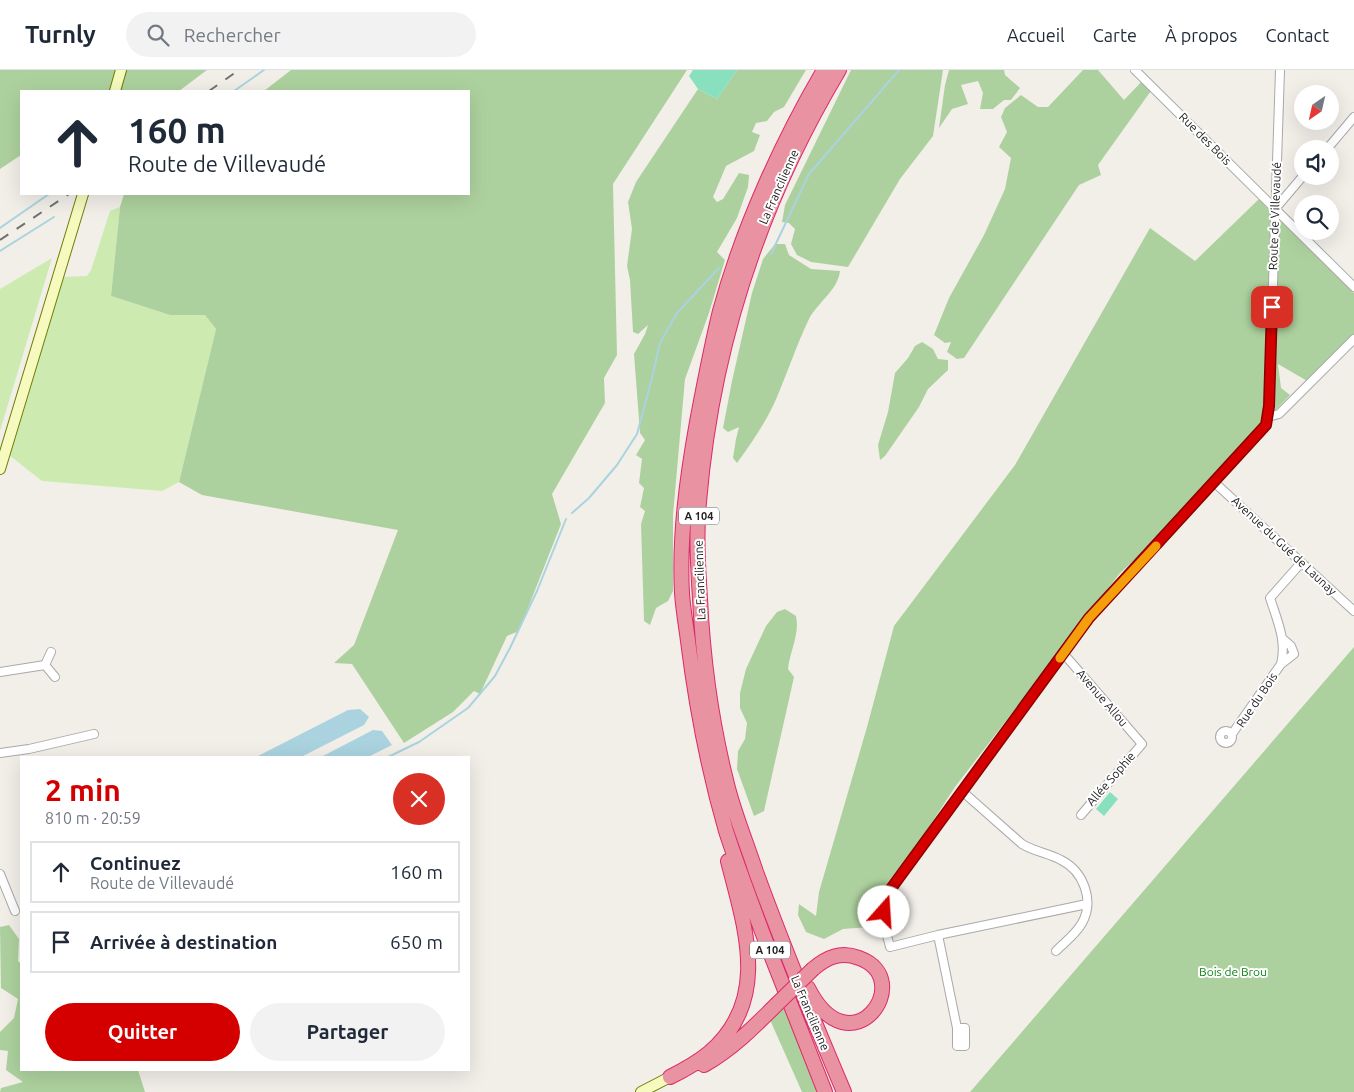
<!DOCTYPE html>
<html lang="fr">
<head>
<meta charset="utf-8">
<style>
  body { margin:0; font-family:Ubuntu,sans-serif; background:#f2f2f3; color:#1f2937; height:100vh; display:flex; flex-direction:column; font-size:19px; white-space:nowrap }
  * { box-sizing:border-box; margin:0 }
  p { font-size:16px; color:#747a83 }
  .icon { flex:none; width:28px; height:28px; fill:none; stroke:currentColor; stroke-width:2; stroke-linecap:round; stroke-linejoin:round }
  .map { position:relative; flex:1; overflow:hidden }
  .panel { position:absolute; left:20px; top:686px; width:450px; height:315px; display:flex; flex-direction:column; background:#fff; border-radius:0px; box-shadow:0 5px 20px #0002 }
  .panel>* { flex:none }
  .banner { position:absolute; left:20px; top:20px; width:450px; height:105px; border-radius:0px; box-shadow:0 5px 20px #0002; background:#fff; color:#1f2937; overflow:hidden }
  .needle { width:32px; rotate:214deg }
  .tools { position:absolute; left:1294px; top:15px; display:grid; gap:10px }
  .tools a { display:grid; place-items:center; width:45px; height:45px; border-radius:50%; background:#fff; box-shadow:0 5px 20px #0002; font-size:25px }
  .pin { position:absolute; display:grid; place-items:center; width:42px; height:42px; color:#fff; margin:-21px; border-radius:10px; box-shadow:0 2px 8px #0006 }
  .me { position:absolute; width:55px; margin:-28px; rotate:19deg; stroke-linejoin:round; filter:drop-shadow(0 0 4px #0008) }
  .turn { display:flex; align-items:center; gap:18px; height:105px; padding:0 25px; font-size:22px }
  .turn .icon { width:65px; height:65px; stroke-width:2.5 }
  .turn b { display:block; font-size:35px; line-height:42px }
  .round { display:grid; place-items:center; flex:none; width:52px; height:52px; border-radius:26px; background:#f2f2f3 }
  .headline { display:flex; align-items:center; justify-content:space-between; height:85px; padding:0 25px }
  h1 { font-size:30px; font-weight:700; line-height:38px; color:#d40000 }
  .primary-button { display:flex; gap:10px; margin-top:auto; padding:10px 25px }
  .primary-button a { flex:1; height:58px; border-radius:30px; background:#d40000; color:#fff; font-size:20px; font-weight:700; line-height:58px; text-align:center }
  .primary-button a+a { background:#f2f2f3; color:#1f2937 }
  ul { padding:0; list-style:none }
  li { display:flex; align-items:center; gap:15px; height:62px; margin:0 10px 8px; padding:0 15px; border:2px solid #e0e1e3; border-radius:0px }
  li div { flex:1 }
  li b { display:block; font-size:19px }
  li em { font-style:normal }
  header { display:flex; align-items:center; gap:30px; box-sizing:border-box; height:70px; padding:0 25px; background:#fff; border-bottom:1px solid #e0e1e3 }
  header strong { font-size:24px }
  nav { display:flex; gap:28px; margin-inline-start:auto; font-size:18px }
  .search { width:350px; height:45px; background:#f2f2f3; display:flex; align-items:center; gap:12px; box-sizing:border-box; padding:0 18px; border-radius:28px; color:#747a83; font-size:19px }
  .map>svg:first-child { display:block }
  .grass { fill:#cdebb0 }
  .forest { fill:#add19e }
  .pitch { fill:#88e0be }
  .water { fill:#aad3df }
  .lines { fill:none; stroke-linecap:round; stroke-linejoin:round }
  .stream { stroke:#aad3df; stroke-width:2 }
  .street-casing { stroke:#a9a9a9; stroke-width:10 }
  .secondary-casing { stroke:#707d05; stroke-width:12 }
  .highway-casing { stroke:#dc2a67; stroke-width:16 }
  .street { stroke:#fff; stroke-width:8 }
  .secondary { stroke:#f7fabf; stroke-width:10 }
  .highway { stroke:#e892a2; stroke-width:14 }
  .rail { stroke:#707070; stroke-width:2; stroke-dasharray:10 10; stroke-linecap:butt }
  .highway-bridge-casing { stroke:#dc2a67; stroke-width:16; stroke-linecap:butt }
  .highway-bridge { stroke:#e892a2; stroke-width:14 }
  .route-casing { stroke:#8a0000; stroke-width:12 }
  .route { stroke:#d40000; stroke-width:9 }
  .slow { stroke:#f59e0b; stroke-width:9 }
  .labels { text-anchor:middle; stroke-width:4; stroke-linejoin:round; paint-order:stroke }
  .shield { fill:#fff; stroke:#646464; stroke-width:1 }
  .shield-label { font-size:11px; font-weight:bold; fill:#222 }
  .street-label { font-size:12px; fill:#222; stroke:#fff }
  .park-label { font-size:12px; fill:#0c8416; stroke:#fff }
</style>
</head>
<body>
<header>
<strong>Turnly</strong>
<div class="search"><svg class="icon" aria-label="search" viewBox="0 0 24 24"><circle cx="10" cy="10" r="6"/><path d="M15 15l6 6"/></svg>Rechercher</div>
<nav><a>Accueil</a><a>Carte</a><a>À propos</a><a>Contact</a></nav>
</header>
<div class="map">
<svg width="1354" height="1022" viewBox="0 0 1354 1022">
  <rect width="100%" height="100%" fill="#f2efe9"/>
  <path class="grass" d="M 120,137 L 111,226 L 170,245 L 205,245 L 216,259 L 179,412 L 162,421 L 42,411 L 9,385 L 61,207 L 87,206 L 91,200 L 110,141 Z
    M 52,188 L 0,361 L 0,219 Z"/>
  <path class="forest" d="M 0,0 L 207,0 L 179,21 L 21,21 L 21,85 L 0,99 Z
    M 291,0 L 687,0 L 613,114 L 617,285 L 604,308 L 605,333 L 552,424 L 561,454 L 519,561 L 507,566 L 480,624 L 474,621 L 453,642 L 404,673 L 352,594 L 334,593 L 354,575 L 398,460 L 202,425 L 179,412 L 216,259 L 205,245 L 170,245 L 111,226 L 120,137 L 124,124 L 469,124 L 469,21 L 264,21 Z
    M 737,0 L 806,0 L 784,37 L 774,42 L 767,51 L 756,53 L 752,62 L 760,65 L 754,81 L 726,96 L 713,127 L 717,132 L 723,129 L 739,103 L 749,105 L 748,117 L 737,148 L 717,182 L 725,190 L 709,243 L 685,309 L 673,445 L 673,521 L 668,531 L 656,538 L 650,555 L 644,551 L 641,454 L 645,441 L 640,437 L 644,418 L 639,413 L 642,389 L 636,385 L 645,370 L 640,363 L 634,284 L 645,264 L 648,255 L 638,264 L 633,262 L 630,210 L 627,196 L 632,159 L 628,132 L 636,112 L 698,19 L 717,29 Z
    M 851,0 L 943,0 L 933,66 L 900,109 L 848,197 L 811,192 L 797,185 L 791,174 L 795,159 L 789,153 L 782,152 L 785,135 Z
    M 949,0 L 1004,0 L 1005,5 L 1020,18 L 1011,30 L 1004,30 L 993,39 L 980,39 L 983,23 L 978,11 L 961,15 L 968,34 L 952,39 L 939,58 L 945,15 Z
    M 1083,0 L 1098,0 L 1124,30 L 1144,9 L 1153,18 L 1098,95 L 1101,105 L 1079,115 L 964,288 L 957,289 L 947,282 L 951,272 L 945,273 L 934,265 L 949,228 L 984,165 L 1005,119 L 1011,88 L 999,77 L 1007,62 L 1001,47 L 1005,38 L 1021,25 L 1038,37 L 1048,37 Z
    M 1259,129 L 1354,223 L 1354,265 L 1309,312 L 1278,294 L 1281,318 L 1290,325 L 1183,437 L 1160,467 L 1120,503 L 955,717 L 925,763 L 886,815 L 871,828 L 870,857 L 843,859 L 824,869 L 806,862 L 798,845 L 799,834 L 816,846 L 819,822 L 867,657 L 894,556 L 1015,395 L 1150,158 L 1195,191 Z
    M 775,174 L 785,174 L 789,185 L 811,199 L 840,201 C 838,220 818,232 809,249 C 797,274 788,301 777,327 C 767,351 752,372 737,393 L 733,388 L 736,369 L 739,357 L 728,362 L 723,358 L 732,311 L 752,223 L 763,189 Z
    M 922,272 L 933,279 L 938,289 L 948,290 L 948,300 L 928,319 L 919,337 L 885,386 L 880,390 L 878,375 L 888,342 L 895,303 L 908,288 L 915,276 Z
    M 785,539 L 796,546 C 800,564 790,581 788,599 L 794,607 L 764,741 L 754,746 L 737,699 L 738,681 L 745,669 L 747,653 L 740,638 L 740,623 L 746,599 L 766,556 L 777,542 Z
    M 1354,577 L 1354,1022 L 970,1022 Z
    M 9,855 L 19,869 L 18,891 L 21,894 L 21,1000 L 138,1000 L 145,1022 L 0,1022 L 1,1018 L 23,1012 L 6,1000 L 8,981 L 0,980 L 0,962 L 14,948 L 18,929 L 1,918 L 0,857 Z
    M 780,936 L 786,940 L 820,1022 L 802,1022 L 771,952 L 772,945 Z"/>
  <path class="pitch" d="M 693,0 L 737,0 L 717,29 L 698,19 L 689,6 Z
    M 1110,722 L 1118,729 L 1104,746 L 1096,739 Z"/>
  <path class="water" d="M 360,639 L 369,647 L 364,655 L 301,687 L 256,687 L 348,640 Z
    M 373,660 L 382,661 L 392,675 L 368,687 L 321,687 Z"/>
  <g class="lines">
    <path class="stream" d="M 234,21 L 264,0
      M 0,158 L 49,124
      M 0,181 L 54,147
      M 771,184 L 809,104 L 899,0
      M 572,443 L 589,428 L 617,395 L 637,364 L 651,312 L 660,273 L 677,243 L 719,198
      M 386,688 L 419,672 L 468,638 L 495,606 L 510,578 L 537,521 L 566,449"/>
    <g class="street-casing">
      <path id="street" d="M 1135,0 L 1354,217
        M 1327,79 L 1354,47
        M 1275,139 L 1303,106
        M 1268,347 L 1279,344 L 1354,269
        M 1214,412 L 1354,541
        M 51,582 L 45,595 L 55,607
        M 1063,583 L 1142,674 L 1081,745
        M 1281,594 L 1294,584 L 1291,576 L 1283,569
        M 0,602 L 45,595
        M1220 667a6 6 0 1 1 12 0a6 6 0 1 1-12 0Z
        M 1232,664 L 1281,594 C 1287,571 1277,550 1270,528 L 1301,493
        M 0,683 L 29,679 L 94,664
        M 963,722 L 1022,774 C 1035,782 1049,783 1061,790 C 1083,801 1095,830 1082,853 C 1076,864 1065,872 1056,881
        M 0,804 L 15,841
        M 1087,834 L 938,865 L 890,877 C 884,855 880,842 890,820 L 1089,548 L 1266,355 L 1269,336 L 1280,0
        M 938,865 L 957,958 L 957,976 L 965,976 L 965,958 L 957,958"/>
    </g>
    <g class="secondary-casing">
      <path id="secondary" d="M 115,21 L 121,0
        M 0,399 L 83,124
        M 641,1022 L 670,1007"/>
    </g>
    <g class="highway-casing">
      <path id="highway" d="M 824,0 C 781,73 742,160 720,241 C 711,278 704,315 697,352 C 687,408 679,466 682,523 C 683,539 686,555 688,571 C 696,635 708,699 726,761 C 738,798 752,835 766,872 C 786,922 805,972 825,1022
        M 839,0 C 759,134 712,276 699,432 C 696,464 698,497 700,529 C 703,590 711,650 726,710 C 733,741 746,771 756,802 C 783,876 813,949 844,1022
        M 808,918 C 851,1003 918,909 859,888 C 841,881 827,887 813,899
        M 704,995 C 732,979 753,958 776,935
        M 670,1007 C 684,1000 697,993 709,983 C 771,930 745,858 728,791"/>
    </g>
    <use href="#street" class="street"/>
    <use href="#secondary" class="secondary"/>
    <use href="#highway" class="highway"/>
    <path class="rail" d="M 209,21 L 239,0
      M 0,170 L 69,124"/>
    <g class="highway-bridge-casing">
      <path id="highway-bridge" d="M 776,935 L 813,899"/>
    </g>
    <use href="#highway-bridge" class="highway-bridge"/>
  </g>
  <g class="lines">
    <g class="route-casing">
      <path id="route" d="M 884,842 L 890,820 L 1089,548 L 1266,355 L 1269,336 L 1272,237"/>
    </g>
    <use href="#route" class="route"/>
    <path class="slow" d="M 1060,588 L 1089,548 L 1156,476"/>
  </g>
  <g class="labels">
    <g class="shield">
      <rect x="679" y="437.5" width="40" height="17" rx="4"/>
      <rect x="750" y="871.5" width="40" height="17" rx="4"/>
    </g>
    <g class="shield-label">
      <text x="699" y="450">A 104</text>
      <text x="770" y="884">A 104</text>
    </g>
    <g class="street-label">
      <text transform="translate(1205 69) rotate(45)" y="4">Rue des Bois</text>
      <text transform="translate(779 117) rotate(-66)" y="4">La Francilienne</text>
      <text transform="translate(1275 146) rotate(-88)" y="4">Route de Villevaudé</text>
      <text transform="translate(1284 476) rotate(43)" y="4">Avenue du Gué de Launay</text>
      <text transform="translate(700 510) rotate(-92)" y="4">La Francilienne</text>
      <text transform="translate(1102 628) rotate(49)" y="4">Avenue Allou</text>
      <text transform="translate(1257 630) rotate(-56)" y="4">Rue du Bois</text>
      <text transform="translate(1111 709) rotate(-49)" y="4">Allée Sophie</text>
      <text transform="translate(810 943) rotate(67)" y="4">La Francilienne</text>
    </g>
    <g class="park-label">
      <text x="1233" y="906">Bois de Brou</text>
    </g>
  </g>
</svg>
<div class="tools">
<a><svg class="needle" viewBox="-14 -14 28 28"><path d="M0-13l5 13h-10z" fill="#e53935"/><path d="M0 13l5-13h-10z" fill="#747a83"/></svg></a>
<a><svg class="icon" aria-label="sound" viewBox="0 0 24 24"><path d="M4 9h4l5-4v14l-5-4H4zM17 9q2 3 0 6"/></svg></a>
<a><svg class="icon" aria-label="search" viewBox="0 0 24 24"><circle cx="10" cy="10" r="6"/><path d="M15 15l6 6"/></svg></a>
</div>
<div class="pin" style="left:1272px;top:237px;background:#d93025"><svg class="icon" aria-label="arrive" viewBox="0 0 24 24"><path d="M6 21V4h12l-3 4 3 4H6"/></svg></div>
<svg class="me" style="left:884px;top:842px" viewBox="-20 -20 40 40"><circle r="19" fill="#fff"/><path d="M0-13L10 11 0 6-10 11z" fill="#d40000"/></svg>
<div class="banner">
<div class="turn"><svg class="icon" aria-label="ahead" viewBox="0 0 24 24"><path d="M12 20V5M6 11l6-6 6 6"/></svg><div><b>160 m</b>Route de Villevaudé</div></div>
</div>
<section class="panel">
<div class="headline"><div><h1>2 min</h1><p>810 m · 20:59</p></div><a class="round" style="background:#d93025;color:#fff"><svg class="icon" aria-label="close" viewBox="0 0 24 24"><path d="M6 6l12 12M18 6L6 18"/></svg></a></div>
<ul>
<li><svg class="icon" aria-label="ahead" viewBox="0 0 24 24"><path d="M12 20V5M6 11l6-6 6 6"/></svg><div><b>Continuez</b><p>Route de Villevaudé</p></div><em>160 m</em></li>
<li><svg class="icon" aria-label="arrive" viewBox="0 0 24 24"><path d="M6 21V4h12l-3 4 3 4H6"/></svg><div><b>Arrivée à destination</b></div><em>650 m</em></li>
</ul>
<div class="primary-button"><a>Quitter</a><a>Partager</a></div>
</section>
</div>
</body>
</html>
